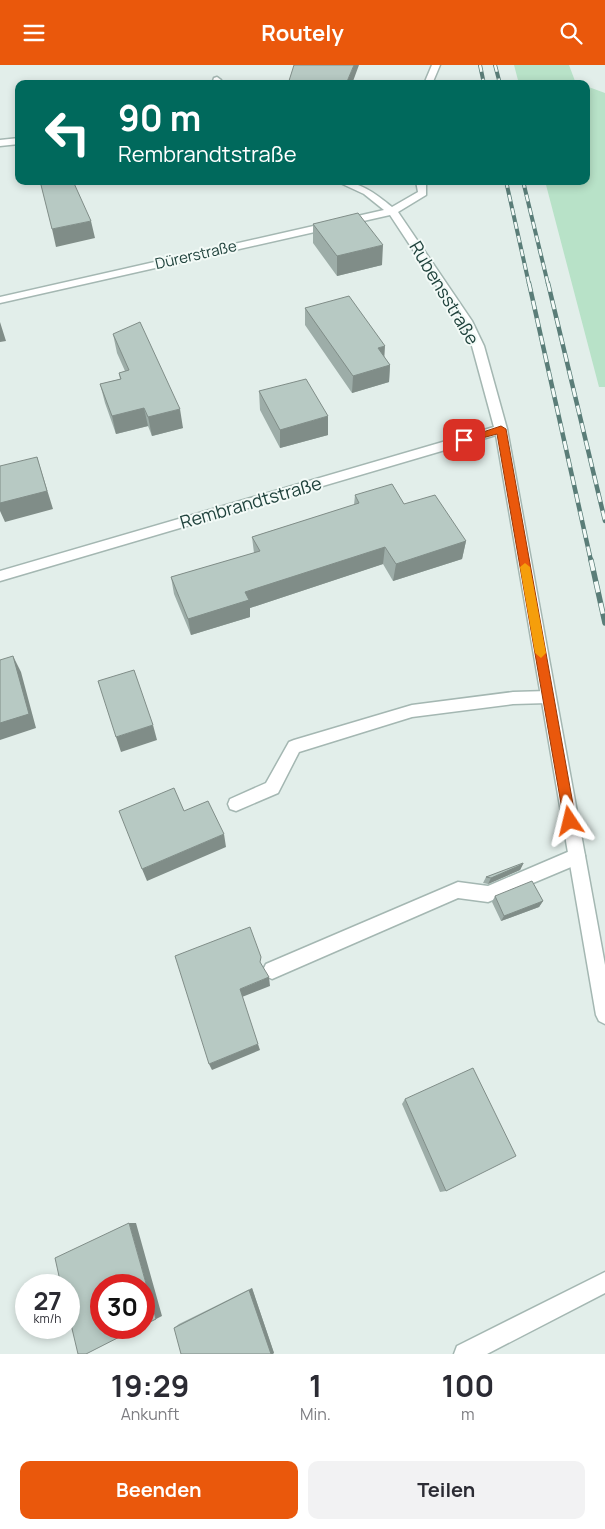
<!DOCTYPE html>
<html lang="de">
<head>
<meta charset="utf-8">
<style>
  body { margin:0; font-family:Manrope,sans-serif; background:#f2f2f3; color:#2b2b33; height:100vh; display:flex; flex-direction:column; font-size:19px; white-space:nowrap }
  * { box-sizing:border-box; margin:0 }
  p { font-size:16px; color:#7c7c81 }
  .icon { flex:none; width:28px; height:28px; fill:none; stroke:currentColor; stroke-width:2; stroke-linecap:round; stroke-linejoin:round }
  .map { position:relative; height:1289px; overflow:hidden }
  .drawer { display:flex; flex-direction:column; background:#fff; flex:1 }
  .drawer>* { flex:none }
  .hud { position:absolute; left:15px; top:15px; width:575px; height:105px; border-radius:10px; box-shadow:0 2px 8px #0003; background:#00695c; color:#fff; overflow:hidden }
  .speed { position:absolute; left:15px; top:1209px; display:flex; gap:10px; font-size:25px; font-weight:700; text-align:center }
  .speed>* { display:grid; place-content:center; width:65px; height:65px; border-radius:50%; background:#fff; box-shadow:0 2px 8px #0003; line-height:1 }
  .speed small { font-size:12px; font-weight:400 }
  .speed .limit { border:8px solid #d22; background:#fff; color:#111 }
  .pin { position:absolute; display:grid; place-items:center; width:42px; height:42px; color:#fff; margin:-21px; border-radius:10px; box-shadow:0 2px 8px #0006 }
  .me { position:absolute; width:55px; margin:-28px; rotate:350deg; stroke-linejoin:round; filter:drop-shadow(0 0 4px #0008) }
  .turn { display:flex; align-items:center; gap:18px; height:105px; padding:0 20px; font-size:22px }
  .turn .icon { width:65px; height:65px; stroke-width:2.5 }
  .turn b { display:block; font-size:35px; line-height:42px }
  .eta { display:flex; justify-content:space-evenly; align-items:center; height:85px; text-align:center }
  .eta b { font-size:30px; font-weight:700; line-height:35px }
  .cta { display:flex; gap:10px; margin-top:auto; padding:10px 20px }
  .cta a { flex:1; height:58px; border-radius:10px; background:#ea580c; color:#fff; font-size:20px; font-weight:700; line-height:58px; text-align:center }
  .cta a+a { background:#f2f2f3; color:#2b2b33 }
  header { display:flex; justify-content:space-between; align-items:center; height:65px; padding:0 20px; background:#ea580c; color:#fff; font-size:22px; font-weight:700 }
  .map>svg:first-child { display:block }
  .green { fill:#b8e2c8 }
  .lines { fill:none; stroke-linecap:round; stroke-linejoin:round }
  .service-casing { stroke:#a4b7b2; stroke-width:3 }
  .minor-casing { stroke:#a4b7b2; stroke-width:3 }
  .service { fill:#fff; fill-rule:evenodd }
  .minor { fill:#fff; fill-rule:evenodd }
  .rail-far2-casing { stroke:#5a7d78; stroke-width:4 }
  .rail-far1-casing { stroke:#5a7d78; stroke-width:4.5 }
  .rail-casing { stroke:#5a7d78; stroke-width:5.5 }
  .rail-far2 { stroke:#f3faf7; stroke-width:2.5; stroke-dasharray:7; stroke-linecap:butt }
  .rail-far1 { stroke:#f3faf7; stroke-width:3; stroke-dasharray:9; stroke-linecap:butt }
  .rail { stroke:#f3faf7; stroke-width:4; stroke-dasharray:11; stroke-linecap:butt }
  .wall { fill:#9dada8 }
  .shaded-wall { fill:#808d88 }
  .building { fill:#b7c9c3; stroke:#808d88 }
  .route { fill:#ea580c; stroke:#983908 }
  .slow { fill:#f59e0b }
  .labels { text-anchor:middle; stroke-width:4; stroke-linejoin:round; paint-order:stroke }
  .far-street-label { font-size:15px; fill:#1f423c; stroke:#f3faf7 }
  .street-label { font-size:18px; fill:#1f423c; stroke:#f3faf7 }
</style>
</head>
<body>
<header><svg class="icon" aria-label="menu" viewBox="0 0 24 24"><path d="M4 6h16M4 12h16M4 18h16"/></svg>Routely<svg class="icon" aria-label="search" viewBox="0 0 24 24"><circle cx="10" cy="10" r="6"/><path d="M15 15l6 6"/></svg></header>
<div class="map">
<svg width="605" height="1289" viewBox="0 0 605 1289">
  <rect width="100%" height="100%" fill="#e2eeea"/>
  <path class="green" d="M 514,0 L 569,0 L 575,16 L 581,19 L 519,19 Z
    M 586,21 L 605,28 L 605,322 L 599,322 L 545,116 L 586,116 Z"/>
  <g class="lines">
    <g class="service-casing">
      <path id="service" d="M 217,12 L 221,15 L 220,19 L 212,19 L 214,13 Z
        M 548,626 L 553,628 L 555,632 L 553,636 L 548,638 L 513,639 L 412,652 L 299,687 L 278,728 L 236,746 L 230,744 L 228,739 L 230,734 L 266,718 L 289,677 L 294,675 L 412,640 L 513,627 Z
        M 577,783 L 583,785 L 585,791 L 583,797 L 488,837 L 458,833 L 272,914 L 266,911 L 263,905 L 266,899 L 458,817 L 488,821 Z"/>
    </g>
    <g class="minor-casing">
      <path id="minor" d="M 432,0 L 440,0 L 432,19 L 424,19 Z
        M 19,73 L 19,79 L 0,81 L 0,75 Z
        M 336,116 C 359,116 375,128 392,142 L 418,127 L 416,116 L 426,116 L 426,130 L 398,147 L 472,256 L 484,281 L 507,364 L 605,900 L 605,959 L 599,956 L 596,950 L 496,370 L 0,516 L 0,506 L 494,362 L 472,281 L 460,256 L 390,150 L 0,238 L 0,232 L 384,145 L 364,129 Z
        M 605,1207 L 605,1228 L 487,1289 L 454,1289 L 457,1281 Z"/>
    </g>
    <use href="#service" class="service"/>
    <use href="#minor" class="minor"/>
    <g class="rail-far2-casing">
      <path id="rail-far2" d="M 480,0 L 484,19
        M 495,0 L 500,19
        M 506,116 L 529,219
        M 523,116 L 548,219"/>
    </g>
    <g class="rail-far1-casing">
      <path id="rail-far1" d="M 529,218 L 591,496
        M 548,218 L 605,456"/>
    </g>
    <g class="rail-casing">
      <path id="rail" d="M 591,495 L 605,558"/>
    </g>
    <use href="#rail-far2" class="rail-far2"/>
    <use href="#rail-far1" class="rail-far1"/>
    <use href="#rail" class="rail"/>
  </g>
  <path class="wall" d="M 313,159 L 382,200 L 337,211 L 313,178 Z
    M 305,243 L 384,292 L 390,300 L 389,317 L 352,328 L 305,260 Z
    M 113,269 L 183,363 L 152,371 L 148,361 L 116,369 L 105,338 L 100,319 L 120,314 L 119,308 L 125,306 L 117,288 Z
    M 259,326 L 328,370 L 280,383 L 260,345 Z
    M 355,430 L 404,439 L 466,476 L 462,494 L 393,516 L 383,499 L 250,543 L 250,552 L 191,570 L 174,529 L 171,512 L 254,488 L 252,472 L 354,440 Z
    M 523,799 L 520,805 L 488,819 L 483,818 L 486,812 Z
    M 495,831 L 543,836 L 539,842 L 501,856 L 492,837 Z
    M 405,1034 L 446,1126 L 440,1127 L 402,1039 Z
    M 252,1223 L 274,1288 L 174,1263 L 179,1259 Z"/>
  <path class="shaded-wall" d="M 354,0 L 359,0 L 352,19 L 346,19 Z
    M 91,156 L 95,173 L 56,182 L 52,164 Z
    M 383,180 L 382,200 L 337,211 L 337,191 Z
    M 0,257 L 6,276 L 0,277 Z
    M 385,281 L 384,298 L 378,283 Z
    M 390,300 L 389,317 L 352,328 L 353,311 Z
    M 144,343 L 148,361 L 116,369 L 112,351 Z
    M 180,344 L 183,363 L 152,371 L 148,352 Z
    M 328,351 L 328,370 L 280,383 L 280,365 Z
    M 37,392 L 53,444 L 5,457 L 0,446 L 0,438 Z
    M 466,476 L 462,494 L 393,516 L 396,499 Z
    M 385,482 L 383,499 L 250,543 L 250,552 L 191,570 L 188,554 L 245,527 Z
    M 13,591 L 21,607 L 36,663 L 0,675 L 0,658 Z
    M 153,660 L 157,675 L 121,687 L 116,672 Z
    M 224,769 L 226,782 L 147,816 L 142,804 Z
    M 523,799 L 520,805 L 488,819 L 491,813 Z
    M 543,836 L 539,842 L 501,856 L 504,851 Z
    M 269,912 L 270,921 L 242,932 L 240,924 Z
    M 258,979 L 260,985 L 212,1005 L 209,999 Z
    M 129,1158 L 136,1158 L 162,1251 L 156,1254 Z
    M 252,1223 L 274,1288 L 273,1289 L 271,1289 L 249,1225 Z"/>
  <path class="building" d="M 294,0 L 354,0 L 346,19 L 288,19 Z
    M 40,116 L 73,116 L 91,156 L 52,164 Z
    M 358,148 L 383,180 L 337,191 L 313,159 Z
    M 349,231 L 385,281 L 378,283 L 390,300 L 353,311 L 305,243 Z
    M 140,257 L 180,344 L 148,352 L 144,343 L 112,351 L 100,319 L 121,314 L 119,308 L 129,305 L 113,269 Z
    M 306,314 L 328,351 L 280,365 L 259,326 Z
    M 37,392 L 47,426 L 0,438 L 0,401 Z
    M 392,419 L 404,439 L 435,430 L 466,476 L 396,499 L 385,482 L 245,527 L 249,535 L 188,554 L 171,512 L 260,486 L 252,472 L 359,438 L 355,430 Z
    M 13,591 L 29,649 L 0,658 L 0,595 Z
    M 134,605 L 153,660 L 116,672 L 98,616 Z
    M 174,723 L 184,746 L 208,736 L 224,769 L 142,804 L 119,746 Z
    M 523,798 L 523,799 L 491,813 L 486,812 Z
    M 532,816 L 543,836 L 504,851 L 495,831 Z
    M 250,862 L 261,892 L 260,897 L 269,912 L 240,924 L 258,979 L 209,999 L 175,891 Z
    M 473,1003 L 516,1091 L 446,1126 L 405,1034 Z
    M 129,1158 L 156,1254 L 144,1260 L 144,1220 L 101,1220 L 101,1262 L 139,1262 L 86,1289 L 78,1289 L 69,1251 L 69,1220 L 61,1220 L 55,1193 Z
    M 249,1225 L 271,1289 L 181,1289 L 174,1263 Z"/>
  <path class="route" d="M 501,361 L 506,364 L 576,756 L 570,762 L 564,756 L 497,369 L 464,378 L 459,375 Z"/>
  <path class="slow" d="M 525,498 L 530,502 L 546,588 L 541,593 L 535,588 L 520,502 Z"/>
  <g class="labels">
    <g class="far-street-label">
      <text transform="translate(196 190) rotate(-13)" y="5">Dürerstraße</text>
    </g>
    <g class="street-label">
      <text transform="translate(444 228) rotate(59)" y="6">Rubensstraße</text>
      <text transform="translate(251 438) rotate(-16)" y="6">Rembrandtstraße</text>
    </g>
  </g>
</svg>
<div class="speed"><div>27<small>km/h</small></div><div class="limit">30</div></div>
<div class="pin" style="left:464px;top:375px;background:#d93025"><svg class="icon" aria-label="arrive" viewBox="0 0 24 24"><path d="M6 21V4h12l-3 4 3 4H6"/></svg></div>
<svg class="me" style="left:570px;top:756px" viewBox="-20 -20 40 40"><path d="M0-17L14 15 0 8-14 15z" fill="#ea580c" stroke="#fff" stroke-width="4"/></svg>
<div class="hud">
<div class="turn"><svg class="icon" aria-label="left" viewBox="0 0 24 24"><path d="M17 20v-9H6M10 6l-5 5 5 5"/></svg><div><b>90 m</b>Rembrandtstraße</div></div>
</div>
</div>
<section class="drawer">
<div class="eta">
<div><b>19:29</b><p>Ankunft</p></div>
<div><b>1</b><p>Min.</p></div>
<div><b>100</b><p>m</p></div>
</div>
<div class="cta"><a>Beenden</a><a>Teilen</a></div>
</section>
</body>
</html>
